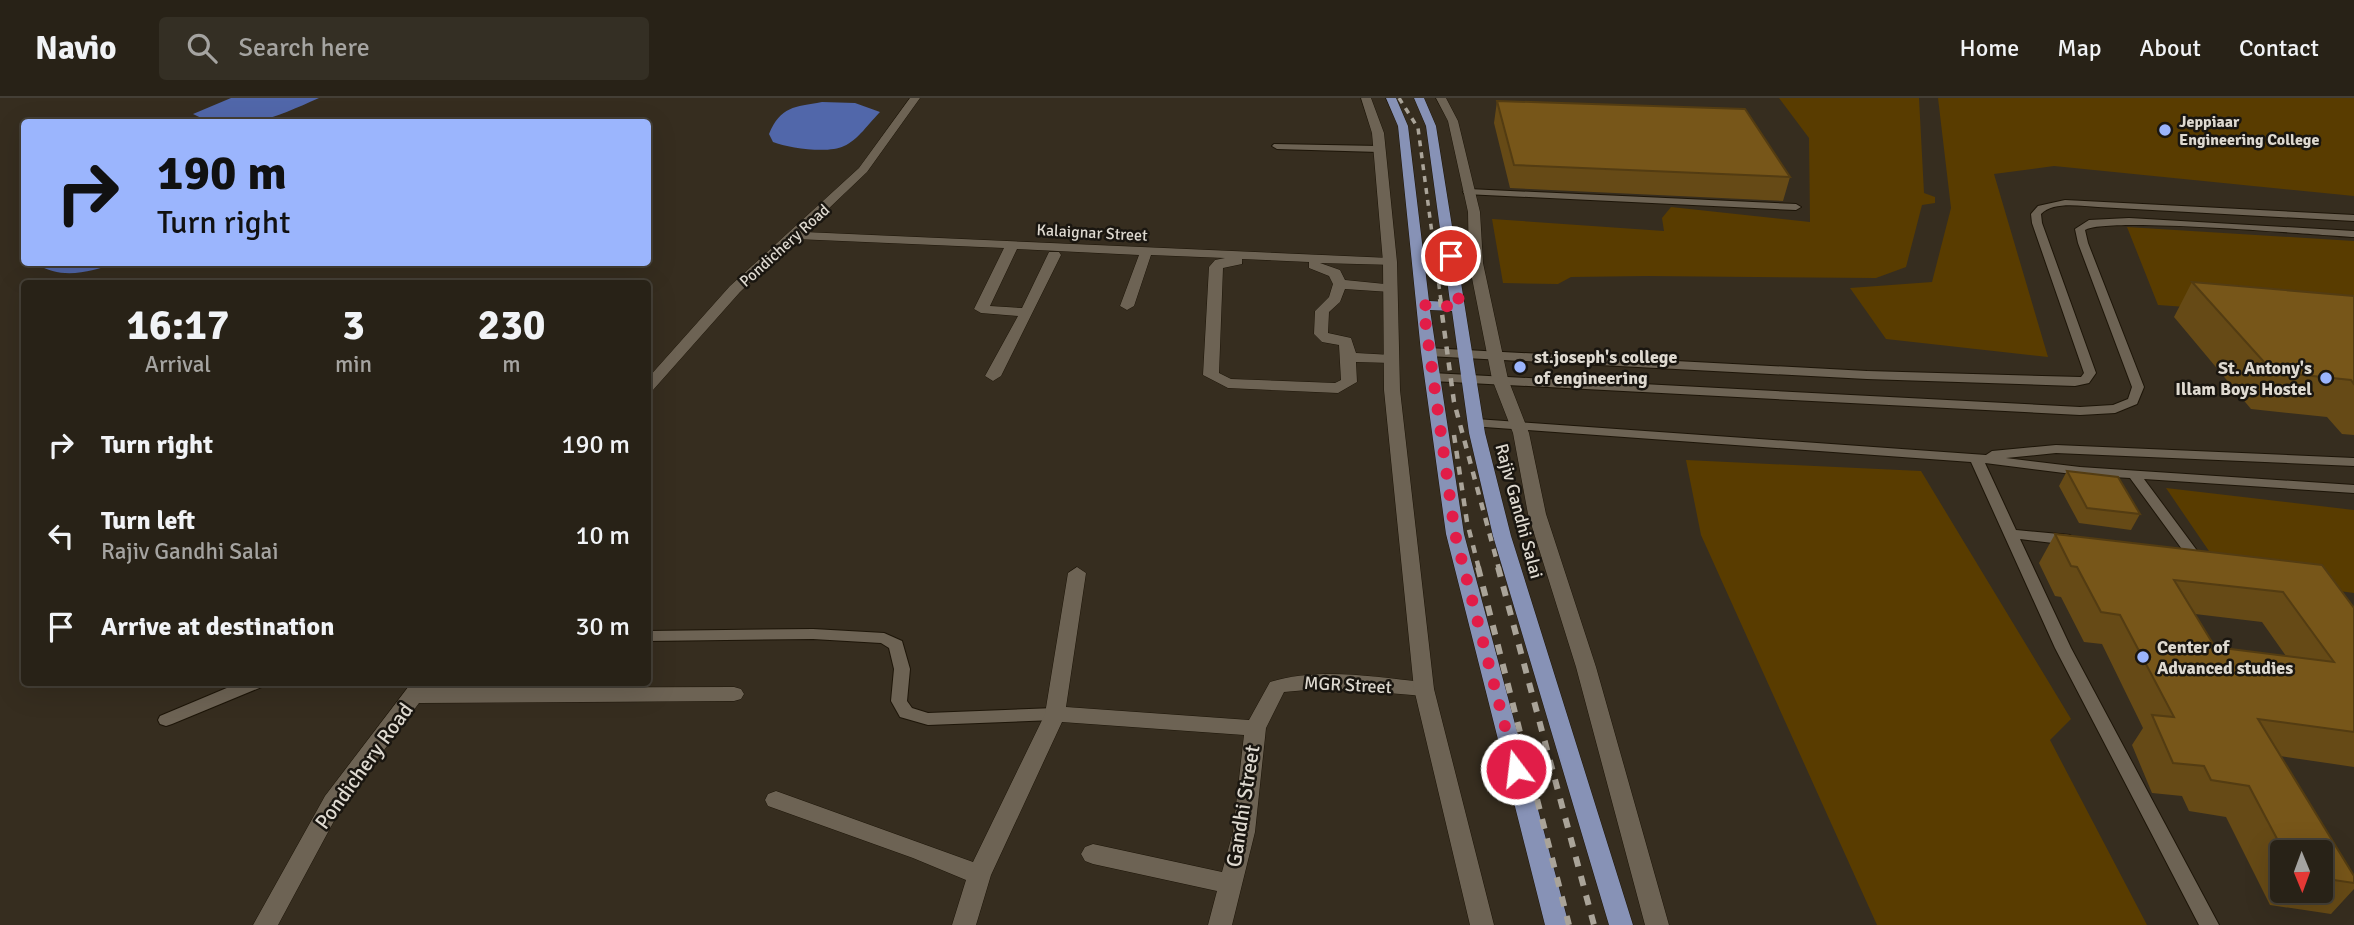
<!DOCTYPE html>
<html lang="en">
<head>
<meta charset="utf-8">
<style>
  body { margin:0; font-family:Signika,sans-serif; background:#342f24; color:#f1f3f6; height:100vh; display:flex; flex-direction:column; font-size:26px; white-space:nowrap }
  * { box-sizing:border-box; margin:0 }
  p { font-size:23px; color:#a5a4a1 }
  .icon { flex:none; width:38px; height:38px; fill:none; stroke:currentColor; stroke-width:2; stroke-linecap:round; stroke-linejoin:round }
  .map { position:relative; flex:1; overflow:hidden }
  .panel { position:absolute; left:21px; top:182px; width:630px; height:406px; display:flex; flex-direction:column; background:#282217; border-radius:7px; box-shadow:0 7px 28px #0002,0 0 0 2px #443f36 }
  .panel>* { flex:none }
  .hud { position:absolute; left:21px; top:21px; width:630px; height:147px; border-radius:7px; box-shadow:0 7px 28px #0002,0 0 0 2px #443f36; background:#9bb5fd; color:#111; overflow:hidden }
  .needle { width:46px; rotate:179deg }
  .controls { position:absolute; left:2270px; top:742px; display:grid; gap:14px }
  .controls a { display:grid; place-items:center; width:63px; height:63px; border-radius:7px; background:#282217; box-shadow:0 7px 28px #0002,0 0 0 2px #443f36; font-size:35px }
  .pin { position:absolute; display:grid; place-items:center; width:60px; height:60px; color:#fff; margin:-30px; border:4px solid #fff; border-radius:50%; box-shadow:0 2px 7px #0007 }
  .me { position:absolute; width:77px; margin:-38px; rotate:345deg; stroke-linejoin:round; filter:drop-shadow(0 0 5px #0008) }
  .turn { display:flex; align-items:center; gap:24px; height:147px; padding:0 21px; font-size:32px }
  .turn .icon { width:91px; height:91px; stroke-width:2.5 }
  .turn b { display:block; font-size:49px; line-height:60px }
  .eta { display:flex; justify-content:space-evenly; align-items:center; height:119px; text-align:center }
  .eta b { font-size:42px; font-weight:700; line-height:49px }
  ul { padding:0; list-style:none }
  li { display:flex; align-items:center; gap:21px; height:91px; padding:0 21px }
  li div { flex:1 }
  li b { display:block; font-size:26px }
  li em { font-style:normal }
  header { display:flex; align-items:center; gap:42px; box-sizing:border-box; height:98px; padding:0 35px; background:#282217; border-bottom:2px solid #443f36 }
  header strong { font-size:33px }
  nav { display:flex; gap:38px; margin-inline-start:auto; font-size:24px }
  .search { width:490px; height:63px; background:#342f24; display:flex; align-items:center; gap:18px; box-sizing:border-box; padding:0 24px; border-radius:7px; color:#a5a4a1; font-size:26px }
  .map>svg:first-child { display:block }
  .green { fill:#593c00 }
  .water { fill:#5167aa }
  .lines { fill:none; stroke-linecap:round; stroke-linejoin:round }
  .service-casing { stroke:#1d1508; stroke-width:2 }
  .minor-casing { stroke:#1d1508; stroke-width:1 }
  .tertiary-casing { stroke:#1d1508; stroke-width:1 }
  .primary-casing { stroke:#1d1508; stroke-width:1 }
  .service { fill:#6d6354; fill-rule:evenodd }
  .minor { fill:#6d6354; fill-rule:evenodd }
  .tertiary { fill:#6d6354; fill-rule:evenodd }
  .primary { fill:#8792b6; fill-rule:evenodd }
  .rail-far2 { stroke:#aaa499; stroke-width:3.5; stroke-dasharray:6 6; stroke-linecap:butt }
  .rail-far1 { stroke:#aaa499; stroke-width:4.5; stroke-dasharray:8 8; stroke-linecap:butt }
  .rail { stroke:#aaa499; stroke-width:6; stroke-dasharray:10 10; stroke-linecap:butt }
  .wall { fill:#664a16; fill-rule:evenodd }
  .building { fill:#775619; stroke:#533c12; stroke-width:2; fill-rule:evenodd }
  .route { stroke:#e11d48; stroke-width:12; stroke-dasharray:0 21.6 }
  .poi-dot { fill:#9bb5fd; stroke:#1a1610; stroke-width:2.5 }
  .labels { text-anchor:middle; stroke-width:5; stroke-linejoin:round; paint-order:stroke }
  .far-poi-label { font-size:16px; font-weight:bold; fill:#ded9d0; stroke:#1a1610; text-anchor:start }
  .far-street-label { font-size:16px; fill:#ded9d0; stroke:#1a1610 }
  .poi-label { font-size:18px; font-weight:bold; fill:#ded9d0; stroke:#1a1610; text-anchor:start }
  .street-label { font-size:18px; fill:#ded9d0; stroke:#1a1610 }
  .near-street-label { font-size:21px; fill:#ded9d0; stroke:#1a1610 }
</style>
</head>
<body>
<header>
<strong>Navio</strong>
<div class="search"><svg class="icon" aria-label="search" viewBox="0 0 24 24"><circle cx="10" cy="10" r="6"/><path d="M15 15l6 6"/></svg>Search here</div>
<nav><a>Home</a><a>Map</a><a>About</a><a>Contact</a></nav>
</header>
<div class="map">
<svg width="2354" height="827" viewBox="0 0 2354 827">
  <rect width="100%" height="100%" fill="#362d1f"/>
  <path class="green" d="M 1779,0 L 1919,0 L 1924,95 L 1935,99 L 1935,105 L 1922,107 L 1906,169 L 1876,180 L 1647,178 L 1571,179 L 1558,186 L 1503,185 L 1492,121 L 1664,133 L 1662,120 L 1671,109 L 1810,124 L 1809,40 Z
    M 1938,0 L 2354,0 L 2354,98 L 2054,68 L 1994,76 L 2048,259 L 1886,241 L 1850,190 L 1932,184 L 1951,110 Z
    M 2127,129 L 2354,143 L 2354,221 L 2158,207 Z
    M 1686,362 L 1921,373 L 2071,621 L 2050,642 L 2147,827 L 1877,827 L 1701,437 Z
    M 2166,390 L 2354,412 L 2354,495 L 2226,478 Z"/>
  <path class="water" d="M 231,0 L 319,0 C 278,18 237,39 193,16 Z
    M 822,4 L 855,5 L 880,14 C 870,24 857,43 844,48 C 828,56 789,50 773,44 L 769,36 C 781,8 794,9 822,4 Z
    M 39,164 L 116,164 L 116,165 C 91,174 61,182 37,166 Z"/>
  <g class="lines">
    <g class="service-casing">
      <path id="service" d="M 1274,46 L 1379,48 L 1384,51 L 1379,54 L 1277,51 L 1272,48 Z
        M 1468,91 L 1796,106 L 1801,109 L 1796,112 L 1465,96 L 1463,94 Z
        M 2065,102 L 2354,117 L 2354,123 L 2098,109 C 2081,108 2053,103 2041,116 L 2042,125 L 2096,275 L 2089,285 L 2075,288 L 1867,281 L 1428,258 L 1422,254 L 1428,250 L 1867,273 L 2081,279 L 2084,275 L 2032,125 L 2031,116 L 2038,108 Z
        M 2129,120 L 2354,133 L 2354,139 C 2314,137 2106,118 2085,132 L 2088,145 L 2144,289 L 2137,306 L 2115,315 L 2080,317 L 1432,283 L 1426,279 L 1432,275 L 2080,309 L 2113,307 L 2128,301 L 2132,289 L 2078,145 L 2075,131 L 2089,122 Z
        M 1476,321 L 1986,357 L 1992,353 L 2056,347 L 2354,360 L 2354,368 L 2056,355 L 2006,360 L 2080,369 L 2354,387 L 2354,395 L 2144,381 L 2207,466 L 2200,471 L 2195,469 L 2130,380 L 2080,377 L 1985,365 L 2016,432 L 2070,437 L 2077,442 L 2070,447 L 2020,441 L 2071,550 L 2219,827 L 2199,827 L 2055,550 L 1971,364 L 1471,328 L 1470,325 Z
        M 813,531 L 884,535 L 902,543 L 910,571 L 907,603 L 912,610 L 928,615 L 1055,610 L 1061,612 L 1063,616 L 1061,620 L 1055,622 L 928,627 L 900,619 L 891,603 L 894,571 L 889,550 L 881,545 L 813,541 L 648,543 L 648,533 Z
        M 241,584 L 266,584 L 264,588 L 172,626 L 166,628 L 160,626 L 158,622 L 160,618 Z"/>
    </g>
    <g class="minor-casing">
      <path id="minor" d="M 910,0 L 920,0 L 867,74 L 804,134 L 1390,160 L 1395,161 L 1395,167 L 1320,165 L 1340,172 L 1345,182 L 1395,187 L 1395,193 L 1390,194 L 1345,191 L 1340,204 L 1329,214 L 1328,235 L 1351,240 L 1356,255 L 1392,257 L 1399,261 L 1392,265 L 1356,264 L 1357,284 L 1338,295 L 1228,290 L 1203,277 L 1209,169 L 1215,162 L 1225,160 L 1151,157 L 1134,208 L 1127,212 L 1120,208 L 1139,157 L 1017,151 L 990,208 L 1022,210 L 1049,154 L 1059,154 L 1061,157 L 1001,278 L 993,283 L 985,278 L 1018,218 L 981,215 L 974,211 L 1004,150 L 796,141 L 740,194 L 653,292 L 648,293 L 648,280 L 730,188 L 859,70 ZM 1242,161 L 1309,164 L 1309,170 L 1329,178 L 1333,186 L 1329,199 L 1315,213 L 1314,236 L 1322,244 L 1339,247 L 1341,282 L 1335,285 L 1231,281 L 1219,275 L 1223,170 L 1242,166 Z
        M 1077,469 L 1086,475 L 1066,609 L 1249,622 L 1270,584 C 1320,569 1372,579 1424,584 L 1431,586 L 1434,591 L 1431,596 L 1424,598 L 1329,590 L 1284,594 L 1266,630 L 1255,734 L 1232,827 L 1208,827 L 1217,793 L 1093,766 L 1085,763 L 1081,756 L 1085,749 L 1093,746 L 1222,774 L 1233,734 L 1244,637 L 1062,624 L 991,777 L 976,827 L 952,827 L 966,782 L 913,760 L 768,708 L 765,702 L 768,696 L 776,693 L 973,764 L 1045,616 L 1068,475 Z
        M 412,584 L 434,584 L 430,590 L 734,589 L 741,591 L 744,596 L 741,601 L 734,603 L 419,605 L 341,710 L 278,827 L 253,827 L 325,698 Z"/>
    </g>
    <g class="tertiary-casing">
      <path id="tertiary" d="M 1361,0 L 1371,0 L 1384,35 L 1397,164 L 1400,292 L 1434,591 L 1494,827 L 1470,827 L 1414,591 L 1384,292 L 1383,164 L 1372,35 Z
        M 1436,0 L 1446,0 L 1458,23 L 1480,114 L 1483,165 L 1508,281 L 1529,335 L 1546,416 L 1596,569 L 1669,827 L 1645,827 L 1576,569 L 1528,416 L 1513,335 L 1492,281 L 1469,165 L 1468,114 L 1448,23 Z"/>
    </g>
    <g class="primary-casing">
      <path id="primary" d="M 1386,0 L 1396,0 L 1408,28 L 1429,203 L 1450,204 L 1426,28 L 1414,0 L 1424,0 L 1436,28 L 1485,335 L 1511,438 L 1633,827 L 1609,827 L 1493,438 L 1469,335 L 1452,213 L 1430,212 L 1464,436 L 1569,827 L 1545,827 L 1446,436 L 1421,254 L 1398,28 Z"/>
    </g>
    <use href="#service" class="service"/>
    <use href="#minor" class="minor"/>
    <use href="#tertiary" class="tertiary"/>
    <use href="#primary" class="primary"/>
    <path class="rail-far2" d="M 1399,0 L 1418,30 L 1441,203"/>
    <path class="rail-far1" d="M 1440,201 L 1454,304 L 1499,471
      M 1454,337 L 1467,424 L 1479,471"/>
    <path class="rail" d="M 1478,469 L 1569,827
      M 1498,469 L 1594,827"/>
  </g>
  <path class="wall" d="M 1497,3 L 1790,79 L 1783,103 L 1510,90 L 1494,25 Z
    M 2192,184 L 2354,198 L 2354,337 L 2342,336 L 2327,319 L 2251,311 L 2174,219 Z
    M 2067,373 L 2140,416 L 2131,432 L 2079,425 L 2059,388 Z
    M 2055,436 L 2354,510 L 2354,669 L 2280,658 L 2354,778 L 2354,791 L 2331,816 L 2270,807 L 2226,719 L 2189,713 L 2182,698 L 2152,695 L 2132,647 L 2143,630 L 2102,546 L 2084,544 L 2061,499 L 2055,498 L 2039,465 ZM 2195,516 L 2262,524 L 2286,558 L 2215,549 ZM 2282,754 L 2320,754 L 2320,793 L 2282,793 Z"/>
  <path class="building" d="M 1497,3 L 1745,11 L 1790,79 L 1514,67 Z
    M 2192,184 L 2354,198 L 2354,286 L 2351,282 L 2273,274 Z
    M 2067,373 L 2118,379 L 2140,416 L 2087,410 Z
    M 2055,436 L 2322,467 L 2354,510 L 2354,634 L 2258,621 L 2354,778 L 2354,785 L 2320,780 L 2320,754 L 2284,754 L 2249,688 L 2211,682 L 2204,668 L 2173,665 L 2152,617 L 2174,619 L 2120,517 L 2101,514 L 2077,469 L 2071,468 ZM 2174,482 L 2283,494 L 2334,564 L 2215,549 Z"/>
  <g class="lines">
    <path class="route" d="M 1451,158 L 1460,209 L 1423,207 L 1455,436 L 1516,671"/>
  </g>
  <g class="poi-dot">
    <circle cx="2165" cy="32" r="7"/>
    <circle cx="1520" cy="269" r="7"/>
    <circle cx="2326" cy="280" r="7"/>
    <circle cx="2143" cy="559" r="7"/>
  </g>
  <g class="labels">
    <g class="far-poi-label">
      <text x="2179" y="29">Jeppiaar<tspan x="2179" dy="18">Engineering College</tspan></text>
    </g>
    <g class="far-street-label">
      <text transform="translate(1092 134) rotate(3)" y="6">Kalaignar Street</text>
      <text transform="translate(784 147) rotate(-42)" y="6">Pondichery Road</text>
    </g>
    <g class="poi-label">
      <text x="1534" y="265">st.joseph's college<tspan x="1534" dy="21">of engineering</tspan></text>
      <text x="2312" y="276" text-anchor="end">St. Antony's<tspan x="2312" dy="21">Illam Boys Hostel</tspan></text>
      <text x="2157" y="555">Center of<tspan x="2157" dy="21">Advanced studies</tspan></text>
    </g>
    <g class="street-label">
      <text transform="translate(1519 413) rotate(75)" y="6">Rajiv Gandhi Salai</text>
      <text transform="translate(1348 587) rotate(3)" y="6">MGR Street</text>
    </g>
    <g class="near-street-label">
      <text transform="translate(364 668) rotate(-54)" y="7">Pondichery Road</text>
      <text transform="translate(1243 708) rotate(-81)" y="7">Gandhi Street</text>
    </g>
  </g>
</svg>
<div class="controls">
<a><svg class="needle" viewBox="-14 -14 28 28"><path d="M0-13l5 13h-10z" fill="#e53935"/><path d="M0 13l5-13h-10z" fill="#a5a4a1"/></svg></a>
</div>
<div class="pin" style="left:1451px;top:158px;background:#d93025"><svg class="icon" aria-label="arrive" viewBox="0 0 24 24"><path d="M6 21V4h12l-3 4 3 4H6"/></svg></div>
<svg class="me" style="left:1516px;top:671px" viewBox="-20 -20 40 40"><circle r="17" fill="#e11d48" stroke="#fff" stroke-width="3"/><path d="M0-11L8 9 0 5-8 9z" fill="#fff"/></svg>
<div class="hud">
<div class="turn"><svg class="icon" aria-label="right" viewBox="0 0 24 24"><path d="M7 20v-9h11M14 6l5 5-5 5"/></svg><div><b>190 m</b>Turn right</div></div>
</div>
<section class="panel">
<div class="eta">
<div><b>16:17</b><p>Arrival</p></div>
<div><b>3</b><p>min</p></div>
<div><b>230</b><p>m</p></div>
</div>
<ul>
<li><svg class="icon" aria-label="right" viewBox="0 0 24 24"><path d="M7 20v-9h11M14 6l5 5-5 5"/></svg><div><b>Turn right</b></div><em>190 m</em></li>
<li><svg class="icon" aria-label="left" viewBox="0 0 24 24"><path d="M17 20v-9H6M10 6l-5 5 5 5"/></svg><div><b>Turn left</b><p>Rajiv Gandhi Salai</p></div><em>10 m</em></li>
<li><svg class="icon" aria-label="arrive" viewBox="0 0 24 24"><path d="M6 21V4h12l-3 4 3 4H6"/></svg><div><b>Arrive at destination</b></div><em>30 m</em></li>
</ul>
</section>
</div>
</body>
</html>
